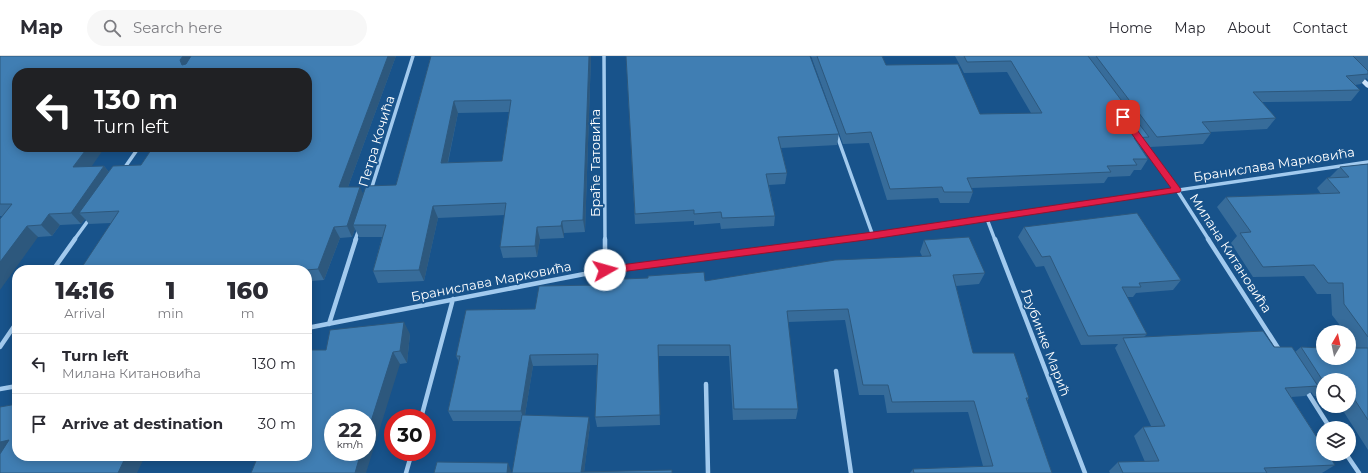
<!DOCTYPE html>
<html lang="en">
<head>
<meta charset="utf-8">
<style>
  body { margin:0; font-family:Montserrat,sans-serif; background:#f7f7f7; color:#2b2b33; height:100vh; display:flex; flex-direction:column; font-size:15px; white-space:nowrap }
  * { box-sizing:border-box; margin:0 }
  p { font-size:13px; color:#7c7c81 }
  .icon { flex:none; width:22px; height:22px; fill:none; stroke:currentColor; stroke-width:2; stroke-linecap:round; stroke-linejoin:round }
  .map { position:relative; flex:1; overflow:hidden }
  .panel { position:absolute; left:12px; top:209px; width:300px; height:196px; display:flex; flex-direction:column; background:#fff; border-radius:16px; box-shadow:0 2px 10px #0003 }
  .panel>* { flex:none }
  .banner { position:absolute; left:12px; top:12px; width:300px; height:84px; border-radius:16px; box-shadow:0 2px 10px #0003; background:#202124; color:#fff; overflow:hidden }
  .needle { width:26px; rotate:9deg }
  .controls { position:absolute; left:1316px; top:269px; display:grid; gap:8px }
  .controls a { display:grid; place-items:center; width:40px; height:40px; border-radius:50%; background:#fff; box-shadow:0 2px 10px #0003; font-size:20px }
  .speed { position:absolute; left:324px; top:353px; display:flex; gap:8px; font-size:20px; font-weight:700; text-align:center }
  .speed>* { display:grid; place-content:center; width:52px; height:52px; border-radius:50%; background:#fff; box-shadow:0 2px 10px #0003; line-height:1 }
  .speed small { font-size:10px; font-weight:400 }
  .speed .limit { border:6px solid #d22; background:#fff; color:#111 }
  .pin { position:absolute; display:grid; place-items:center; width:34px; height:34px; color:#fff; margin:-17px; border-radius:8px; box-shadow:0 2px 6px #0006 }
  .me { position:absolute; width:44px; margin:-22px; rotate:83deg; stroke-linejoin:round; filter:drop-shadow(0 0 3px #0008) }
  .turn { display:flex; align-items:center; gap:14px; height:84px; padding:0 16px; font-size:18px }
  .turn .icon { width:52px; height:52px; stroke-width:2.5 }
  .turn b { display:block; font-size:28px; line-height:34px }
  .eta { display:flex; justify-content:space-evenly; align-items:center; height:68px; text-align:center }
  .eta b { font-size:24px; font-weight:800; line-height:28px }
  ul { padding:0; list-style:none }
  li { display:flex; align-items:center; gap:12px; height:60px; padding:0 16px; border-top:1px solid #e1e1e2 }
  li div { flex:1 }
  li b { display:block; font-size:15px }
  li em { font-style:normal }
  header { display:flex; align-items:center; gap:24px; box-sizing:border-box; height:56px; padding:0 20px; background:#fff; border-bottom:1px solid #e1e1e2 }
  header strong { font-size:19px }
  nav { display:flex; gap:22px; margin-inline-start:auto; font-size:14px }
  .search { width:280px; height:36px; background:#f7f7f7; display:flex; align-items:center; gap:10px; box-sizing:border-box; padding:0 14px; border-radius:22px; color:#7c7c81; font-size:15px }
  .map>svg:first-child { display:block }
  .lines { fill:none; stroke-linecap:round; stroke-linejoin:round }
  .street-far1 { stroke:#a2caee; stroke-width:3.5 }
  .street { stroke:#a2caee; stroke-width:4.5 }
  .secondary { fill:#cfe5fa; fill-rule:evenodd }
  .wall { fill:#376c9a; fill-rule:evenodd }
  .shaded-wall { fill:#2d587d }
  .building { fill:#407eb3; stroke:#2d587d; fill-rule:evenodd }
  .route { fill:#e11d48; stroke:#92132f }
  .labels { text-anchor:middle; stroke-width:3.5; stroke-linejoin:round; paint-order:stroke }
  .street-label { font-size:13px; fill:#fff; stroke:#18538b }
</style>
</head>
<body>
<header>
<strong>Map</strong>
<div class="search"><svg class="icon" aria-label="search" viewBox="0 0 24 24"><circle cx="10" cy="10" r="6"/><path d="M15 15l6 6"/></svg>Search here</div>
<nav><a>Home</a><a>Map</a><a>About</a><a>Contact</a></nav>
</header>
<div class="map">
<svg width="1368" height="417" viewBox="0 0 1368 417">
  <rect width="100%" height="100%" fill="#18538b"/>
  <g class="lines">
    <path class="street-far1" d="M 604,0 L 605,184
      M 836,77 L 873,180
      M 1142,86 L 1177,134 L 1209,184
      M 123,114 L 139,91
      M 371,134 L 413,0
      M 987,163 L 995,184
      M 74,184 L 90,162
      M 355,184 L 359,173
      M 841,184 L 1368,106"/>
    <path class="street" d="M 605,183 L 605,214
      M 995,183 L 1085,417
      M 1208,183 L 1280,295
      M 53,214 L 75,183
      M 329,268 L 356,183
      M 307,272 L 605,214 L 848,183
      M 0,291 L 17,266
      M 836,315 L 851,417
      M 706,328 L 708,417
      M 0,333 L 17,330
      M 1306,334 L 1330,372
      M 421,362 L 453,243
      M 1346,398 L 1359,417
      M 406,417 L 412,396"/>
    <path class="secondary" d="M 1356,16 L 1358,17 L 1368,26 L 1368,32 L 1366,31 L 1353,18 Z"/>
  </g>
  <path class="wall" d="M 0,0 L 396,0 L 348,131 L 363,139 L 396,129 L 431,0 L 591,0 L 585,176 L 564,177 L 564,182 L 540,183 L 537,201 L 503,202 L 500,191 L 505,159 L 438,162 L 424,225 L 378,227 L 373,215 L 382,181 L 359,181 L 355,173 L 352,181 L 340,182 L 324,224 L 312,225 L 310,231 L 307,232 L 307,214 L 111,167 L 89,168 L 85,163 L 81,168 L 60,169 L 52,180 L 38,181 L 3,160 L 0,160 ZM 17,17 L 307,17 L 141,109 L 109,116 L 104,110 L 91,111 ZM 509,56 L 502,105 L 448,107 L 458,57 Z
    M 626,0 L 839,78 L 837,89 L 781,92 L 787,117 L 785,128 L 769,129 L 775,160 L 774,170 L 721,173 L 720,167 L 694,169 L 694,165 L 635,168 Z
    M 811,0 L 882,0 L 886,9 L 980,58 L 1031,57 L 1007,16 L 964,17 L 955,0 L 1368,0 L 1368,24 L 1366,22 L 1361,28 L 1355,29 L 1360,34 L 1351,45 L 1262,46 L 1276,62 L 1267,73 L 1210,76 L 1211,77 L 1203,88 L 1150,91 L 1146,86 L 1142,92 L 1141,92 L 1148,103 L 1141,114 L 1134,114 L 1130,120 L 1108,121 L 1104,127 L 972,132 L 973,136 L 969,147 L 940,147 L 938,142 L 887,144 L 869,87 L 843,88 Z
    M 1368,108 L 1368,394 L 1340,350 L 1349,350 L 1349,324 L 1323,324 L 1323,340 L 1314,340 L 1311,336 L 1305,340 L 1291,341 L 1335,409 L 1322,417 L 1110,417 L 1109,415 L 1118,406 L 1145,406 L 1134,380 L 1143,371 L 1151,370 L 1115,292 L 1118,288 L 1081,289 L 1044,210 L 1036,211 L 1018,181 L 1024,171 L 1181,224 L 1173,234 L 1136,237 L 1133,241 L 1127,241 L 1147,278 L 1144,281 L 1274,291 L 1295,296 L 1301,291 L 1356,292 L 1349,282 L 1349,276 L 1345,276 L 1332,259 L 1331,238 L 1317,238 L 1304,220 L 1253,221 L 1231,187 L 1237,180 L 1217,151 L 1226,141 L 1321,138 L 1317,132 L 1327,122 L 1330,121 L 1340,111 Z
    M 924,184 L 985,217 L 979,228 L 956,230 L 973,297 L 1029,342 L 1027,345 L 1052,417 L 910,417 L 913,413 L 983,410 L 968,356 L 887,357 L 884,339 L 859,339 L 845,264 L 788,266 L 798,353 L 796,363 L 733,364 L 729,300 L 658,300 L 660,369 L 597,371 L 595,361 L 597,309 L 533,310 L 525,359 L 590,369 L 584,416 L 512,417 L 521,365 L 453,365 L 448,355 L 459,306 L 456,300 L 535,253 L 599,229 L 705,225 L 922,200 L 920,196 Z
    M 410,278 L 407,307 L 400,308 L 326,294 Z"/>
  <path class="shaded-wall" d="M 183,0 L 198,0 L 187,15 L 182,9 L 180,4 Z
    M 388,0 L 396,0 L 344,142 L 339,131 Z
    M 589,0 L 591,0 L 585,176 L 583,164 Z
    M 454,45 L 458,57 L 445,119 L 441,107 Z
    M 88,91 L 105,91 L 83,123 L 73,111 Z
    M 104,110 L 114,122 L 79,157 L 85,163 L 81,168 L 71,157 Z
    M 360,131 L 365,142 L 353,169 L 355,173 L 352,181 L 347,170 Z
    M 433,150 L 438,162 L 424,225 L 419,214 Z
    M 49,158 L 60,169 L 52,180 L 41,169 Z
    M 562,165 L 564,177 L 564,182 L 561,170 Z
    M 27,170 L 38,181 L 0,234 L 0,206 Z
    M 334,171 L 340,182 L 324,224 L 318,213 Z
    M 537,171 L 540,183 L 537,201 L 535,190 Z
    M 307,216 L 312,225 L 310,231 L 307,227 Z
    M 404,266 L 410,278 L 407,307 L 400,295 Z
    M 393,296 L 400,308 L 366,417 L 355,417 L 361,396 L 367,396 L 367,378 Z
    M 530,299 L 533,310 L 524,365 L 521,355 Z
    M 589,361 L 590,369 L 584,417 L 581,416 Z
    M 9,384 L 0,400 L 0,386 Z
    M 126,400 L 145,400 L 137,417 L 118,417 Z
    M 508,407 L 512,417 L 507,417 Z"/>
  <path class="building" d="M 0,0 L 183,0 L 180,4 L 182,9 L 186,8 L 191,0 L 388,0 L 339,131 L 360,131 L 347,170 L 334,171 L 318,213 L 306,214 L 80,214 L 119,155 L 79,157 L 113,110 L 141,109 L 153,91 L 307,91 L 307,17 L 17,17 L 17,91 L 88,91 L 73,111 L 104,110 L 71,157 L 49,158 L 41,169 L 27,170 L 0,206 L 0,163 L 12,148 L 0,148 Z
    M 431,0 L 589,0 L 583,164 L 562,165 L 561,170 L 537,171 L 535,190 L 500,191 L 506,147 L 433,150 L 419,214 L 373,215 L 386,169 L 353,169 L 366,130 L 396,129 ZM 511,44 L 502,105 L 441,107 L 454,45 Z
    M 626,0 L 810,0 L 839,78 L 778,81 L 787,117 L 766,118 L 775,160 L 722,162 L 721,156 L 694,158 L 694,154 L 635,158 Z
    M 817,0 L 882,0 L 886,9 L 958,8 L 980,58 L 1042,57 L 1011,5 L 967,6 L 964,0 L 1088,0 L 1149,81 L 1134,82 L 1148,103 L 1133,103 L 1137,109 L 1107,110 L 1111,116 L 967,122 L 973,136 L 944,136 L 942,131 L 890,133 L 871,76 L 846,78 Z
    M 1096,0 L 1353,0 L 1368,15 L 1368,18 L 1346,20 L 1360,34 L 1253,36 L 1276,62 L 1202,66 L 1211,77 L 1157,81 Z
    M 1368,108 L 1368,281 L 1344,248 L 1343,227 L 1328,227 L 1314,209 L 1263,211 L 1240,177 L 1251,176 L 1226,141 L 1340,137 L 1327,122 L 1349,121 L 1340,111 Z
    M 1137,157 L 1181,224 L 1139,227 L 1141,231 L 1122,231 L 1147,278 L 1088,280 L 1050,200 L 1042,201 L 1024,171 Z
    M 969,181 L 985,217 L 953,219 L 973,297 L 1014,297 L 1029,342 L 1026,342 L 1052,417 L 914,417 L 913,413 L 993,410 L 974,345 L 892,346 L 888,329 L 863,329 L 848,253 L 787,255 L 798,353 L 734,353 L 730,289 L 658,289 L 660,359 L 595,361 L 598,298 L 530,299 L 521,355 L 448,355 L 460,300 L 456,300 L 466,254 L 535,253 L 539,230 L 599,229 L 599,224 L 648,222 L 648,220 L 704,216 L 705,225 L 835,204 L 931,200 L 924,184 Z
    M 404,266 L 400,295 L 393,296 L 367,378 L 367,362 L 333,362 L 333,396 L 361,396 L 355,417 L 251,417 L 258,400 L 307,400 L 307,294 L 326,294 L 330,274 Z
    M 1263,275 L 1274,291 L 1292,291 L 1318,330 L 1285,332 L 1323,391 L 1323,398 L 1328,398 L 1335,409 L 1264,412 L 1267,417 L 1123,417 L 1118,406 L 1159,405 L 1143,371 L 1165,370 L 1123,282 Z
    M 1301,291 L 1323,292 L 1323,302 L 1349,302 L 1349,292 L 1368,292 L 1368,364 L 1349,335 L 1349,324 L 1323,324 L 1323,325 Z
    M 17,348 L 17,400 L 126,400 L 118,417 L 0,417 L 0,398 L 9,384 L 0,386 L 0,351 Z
    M 522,359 L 589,361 L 581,416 L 672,414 L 672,417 L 512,417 Z
    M 437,406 L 508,407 L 507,417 L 434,417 Z"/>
  <path class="route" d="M 1121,59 L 1126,59 L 1180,132 L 1181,134 L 1180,136 L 873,183 L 605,218 L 600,214 L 605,211 L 873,176 L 1171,132 L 1121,63 Z"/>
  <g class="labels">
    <g class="street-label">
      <text transform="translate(376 85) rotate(-73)" y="5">Петра Кочића</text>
      <text transform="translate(595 107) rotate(-90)" y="5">Браће Татовића</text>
      <text transform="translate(1274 108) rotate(-9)" y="5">Бранислава Марковића</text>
      <text transform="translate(1231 197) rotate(57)" y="5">Милана Китановића</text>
      <text transform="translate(491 225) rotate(-11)" y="5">Бранислава Марковића</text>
      <text transform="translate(1046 286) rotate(69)" y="5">Љубинке Марић</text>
    </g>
  </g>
</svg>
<div class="controls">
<a><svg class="needle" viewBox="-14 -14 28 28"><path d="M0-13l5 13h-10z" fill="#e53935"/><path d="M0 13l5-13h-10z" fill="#7c7c81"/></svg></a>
<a><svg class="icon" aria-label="search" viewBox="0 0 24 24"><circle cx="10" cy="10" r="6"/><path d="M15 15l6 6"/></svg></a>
<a><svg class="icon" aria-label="layers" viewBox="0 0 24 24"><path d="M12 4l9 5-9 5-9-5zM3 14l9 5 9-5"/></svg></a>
</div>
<div class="speed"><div>22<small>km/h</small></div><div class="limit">30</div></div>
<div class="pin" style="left:1123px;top:61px;background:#d93025"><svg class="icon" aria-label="arrive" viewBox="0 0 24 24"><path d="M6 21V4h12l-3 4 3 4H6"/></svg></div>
<svg class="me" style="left:605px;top:214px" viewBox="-20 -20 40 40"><circle r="19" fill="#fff"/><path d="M0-13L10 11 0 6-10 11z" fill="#e11d48"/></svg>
<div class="banner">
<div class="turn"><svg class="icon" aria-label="left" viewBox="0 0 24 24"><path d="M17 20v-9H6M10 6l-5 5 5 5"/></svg><div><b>130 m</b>Turn left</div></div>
</div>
<section class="panel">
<div class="eta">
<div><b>14:16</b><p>Arrival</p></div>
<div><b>1</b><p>min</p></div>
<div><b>160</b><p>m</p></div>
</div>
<ul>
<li><svg class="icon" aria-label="left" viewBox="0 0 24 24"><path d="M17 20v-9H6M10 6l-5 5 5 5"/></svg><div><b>Turn left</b><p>Милана Китановића</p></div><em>130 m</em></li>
<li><svg class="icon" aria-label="arrive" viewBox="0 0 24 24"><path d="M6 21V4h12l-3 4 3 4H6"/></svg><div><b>Arrive at destination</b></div><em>30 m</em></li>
</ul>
</section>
</div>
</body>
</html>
